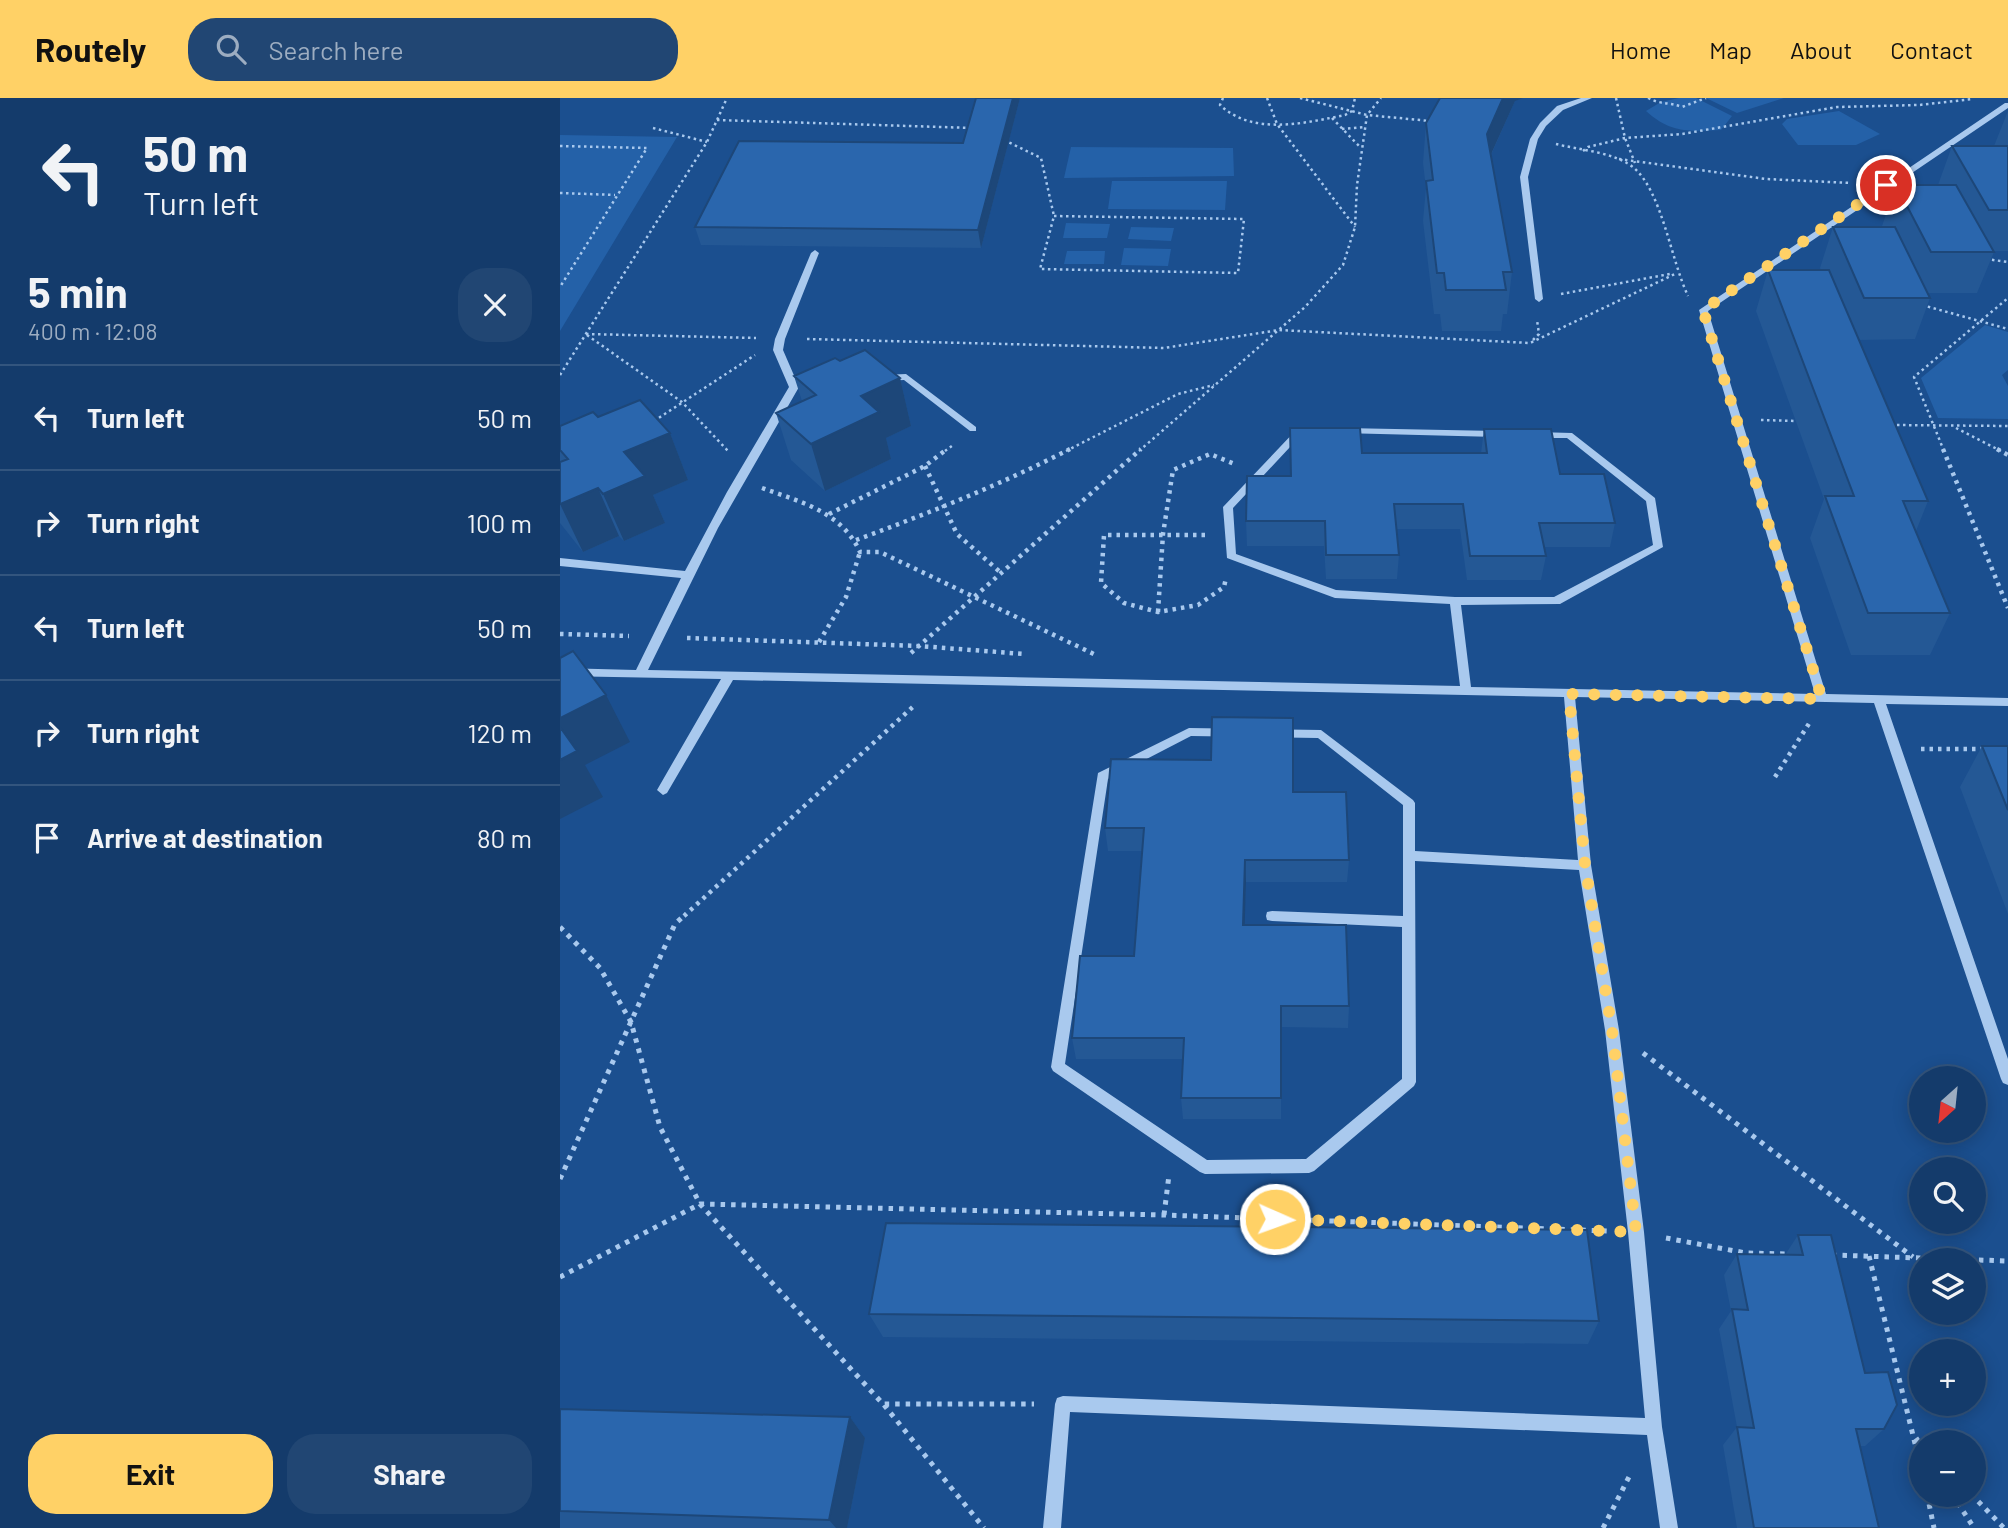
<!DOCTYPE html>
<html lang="en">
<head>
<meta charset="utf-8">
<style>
  body { margin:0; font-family:Barlow,sans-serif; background:#214673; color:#f1f3f6; height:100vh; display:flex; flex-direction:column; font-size:26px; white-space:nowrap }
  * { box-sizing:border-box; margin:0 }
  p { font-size:23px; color:#9dadc1 }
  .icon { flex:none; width:38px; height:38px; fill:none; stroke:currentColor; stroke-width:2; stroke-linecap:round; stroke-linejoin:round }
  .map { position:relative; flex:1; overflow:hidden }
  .panel { display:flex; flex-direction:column; background:#143b6b; width:560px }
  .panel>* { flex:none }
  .hud { background:#143b6b; color:#f1f3f6; overflow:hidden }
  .needle { width:46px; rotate:207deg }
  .tools { position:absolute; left:1349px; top:968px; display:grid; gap:14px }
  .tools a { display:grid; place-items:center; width:77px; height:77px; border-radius:50%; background:#143b6b; box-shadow:0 4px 18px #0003,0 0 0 2px #33557e; font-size:35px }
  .pin { position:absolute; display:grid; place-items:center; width:60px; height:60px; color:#fff; margin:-30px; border:4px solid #fff; border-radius:50%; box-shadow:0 2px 7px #0007 }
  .me { position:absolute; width:77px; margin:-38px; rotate:92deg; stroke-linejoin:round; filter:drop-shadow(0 0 5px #0008) }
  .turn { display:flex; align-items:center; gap:24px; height:147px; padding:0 28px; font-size:32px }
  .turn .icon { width:91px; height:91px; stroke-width:2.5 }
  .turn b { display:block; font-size:49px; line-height:60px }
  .round { display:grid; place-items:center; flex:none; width:74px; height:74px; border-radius:28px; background:#214673 }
  .summary { display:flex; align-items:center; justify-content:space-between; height:119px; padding:0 28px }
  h1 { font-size:42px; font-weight:700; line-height:52px }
  .button { display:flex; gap:14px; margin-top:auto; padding:14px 28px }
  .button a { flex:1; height:80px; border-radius:28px; background:#ffd166; color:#111; font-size:28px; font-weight:700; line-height:80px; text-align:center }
  .button a+a { background:#214673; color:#f1f3f6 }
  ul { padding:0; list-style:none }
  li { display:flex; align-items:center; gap:21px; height:105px; padding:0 28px; border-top:2px solid #33557e }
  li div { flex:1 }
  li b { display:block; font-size:26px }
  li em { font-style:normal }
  header { display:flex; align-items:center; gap:42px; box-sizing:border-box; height:98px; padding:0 35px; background:#ffd166; color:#111 }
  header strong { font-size:33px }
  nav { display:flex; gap:38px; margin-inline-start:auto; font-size:24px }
  .search { width:490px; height:63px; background:#214673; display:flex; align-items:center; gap:18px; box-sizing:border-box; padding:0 24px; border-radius:28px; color:#9dadc1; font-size:26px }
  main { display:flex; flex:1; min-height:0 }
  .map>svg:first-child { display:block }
  .green { fill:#2461a8 }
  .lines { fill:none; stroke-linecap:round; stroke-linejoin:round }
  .path-far2 { stroke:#a9c9ee; stroke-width:2.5; stroke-dasharray:2.5 3.5; stroke-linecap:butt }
  .path-far1 { stroke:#a9c9ee; stroke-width:4.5; stroke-dasharray:3.5 5; stroke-linecap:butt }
  .path { stroke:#a9c9ee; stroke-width:5; stroke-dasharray:4.5 6; stroke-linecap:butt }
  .minor { fill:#a9c9ee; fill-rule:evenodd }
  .wall { fill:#245895 }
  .shaded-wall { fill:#1d4779 }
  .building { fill:#2a66ad; stroke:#1d4779; stroke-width:2 }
  .route { stroke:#ffd166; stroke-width:12; stroke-dasharray:0 21.6 }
</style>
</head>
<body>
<header>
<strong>Routely</strong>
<div class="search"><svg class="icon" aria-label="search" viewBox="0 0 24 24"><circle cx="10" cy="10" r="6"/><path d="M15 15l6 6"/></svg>Search here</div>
<nav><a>Home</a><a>Map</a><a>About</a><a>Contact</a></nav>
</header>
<main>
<section class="panel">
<div class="hud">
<div class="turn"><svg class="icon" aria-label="left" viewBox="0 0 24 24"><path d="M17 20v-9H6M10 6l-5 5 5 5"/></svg><div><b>50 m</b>Turn left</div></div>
</div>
<div class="summary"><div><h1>5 min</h1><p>400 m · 12:08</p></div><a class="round"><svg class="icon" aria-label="close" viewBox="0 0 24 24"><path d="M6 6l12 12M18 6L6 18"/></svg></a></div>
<ul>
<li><svg class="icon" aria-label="left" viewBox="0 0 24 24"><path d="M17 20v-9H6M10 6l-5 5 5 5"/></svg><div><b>Turn left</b></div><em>50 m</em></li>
<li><svg class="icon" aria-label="right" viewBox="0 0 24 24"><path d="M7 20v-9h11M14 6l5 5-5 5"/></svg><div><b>Turn right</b></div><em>100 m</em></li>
<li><svg class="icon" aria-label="left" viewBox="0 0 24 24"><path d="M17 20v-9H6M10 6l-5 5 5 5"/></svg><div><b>Turn left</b></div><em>50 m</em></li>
<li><svg class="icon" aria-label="right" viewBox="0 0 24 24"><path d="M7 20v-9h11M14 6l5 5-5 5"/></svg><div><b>Turn right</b></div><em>120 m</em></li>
<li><svg class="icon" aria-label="arrive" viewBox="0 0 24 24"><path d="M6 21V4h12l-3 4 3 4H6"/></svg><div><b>Arrive at destination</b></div><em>80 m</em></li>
</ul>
<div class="button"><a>Exit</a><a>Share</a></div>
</section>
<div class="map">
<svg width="1448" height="1430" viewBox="0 0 1448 1430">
  <rect width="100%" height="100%" fill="#1b4f8f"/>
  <path class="green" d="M 1119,0 L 1136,0 L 1172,18 L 1161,32 C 1128,33 1112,36 1086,13 L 1101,4 Z
    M 1146,0 L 1224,0 L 1177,15 Z
    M 1279,13 L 1320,36 L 1296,47 L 1238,47 L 1222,26 L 1227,21 Z
    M 0,37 L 117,39 L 0,233 Z
    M 511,49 L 673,50 L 674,78 L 504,80 Z
    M 552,83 L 667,83 L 665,112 L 548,111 Z
    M 506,125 L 550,126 L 547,140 L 503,140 Z
    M 571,129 L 614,130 L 611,143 L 568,141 Z
    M 564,150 L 611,151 L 608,168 L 561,167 Z
    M 507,153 L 545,153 L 544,166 L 504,166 Z
    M 1425,227 L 1448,234 L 1448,272 L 1442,277 L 1448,288 L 1448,321 L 1378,320 L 1361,280 Z"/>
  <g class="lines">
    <path class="path-far2" d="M 663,0 L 660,7 C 693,38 745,25 785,17 L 792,13 L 795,0
      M 707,0 L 717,26 L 795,129
      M 740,0 L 807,17 L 870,23
      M 1056,0 L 1065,40 L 1075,65
      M 1088,0 C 1102,7 1109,4 1122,9 L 1146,0
      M 772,20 L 800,49
      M 157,22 L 413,30
      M 93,30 L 147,44
      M 782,31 L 805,29
      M 444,42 L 481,60 L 494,118
      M 996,46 C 1019,52 1055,54 1074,70 C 1102,94 1111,162 1128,198
      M 0,48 L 87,50 L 0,189
      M 1023,53 L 1028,49 L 1065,40 L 1122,36 L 1277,9 L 1359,7 L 1413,1
      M 1059,61 L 1206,81 L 1291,85
      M 0,95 L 55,97
      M 494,118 L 684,121 L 678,175 L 480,171 Z
      M 1426,161 L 1448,164
      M 1001,196 L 1110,176
      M 1362,207 L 1448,231
      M 26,236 L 196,240
      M 27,237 L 122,304 L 168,353
      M 247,241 L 604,250 L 719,232 L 970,245 L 1117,175
      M 973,242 L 979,236 L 977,222
      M 0,277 L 147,44 L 167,0
      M 1201,322 L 1236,323
      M 94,323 L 195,257
      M 1331,327 L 1448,328
      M 1396,330 L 1441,353
      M 385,353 L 393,347
      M 506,353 L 618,296 L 654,287
      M 579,353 L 745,209 L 783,167 L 795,129 L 797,87 L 807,17 L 821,0
      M 1384,353 L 1354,279 L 1448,200"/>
    <path class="path-far1" d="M 1383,351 L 1448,510
      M 1437,351 L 1448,357
      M 365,368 L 397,436 L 440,474
      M 202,390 C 241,404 282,414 300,454 L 320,454 L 538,558
      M 269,416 L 365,368 L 387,351
      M 645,437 L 544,437 L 541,485 L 564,505 L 598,514 L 638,507 L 664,489 L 666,480
      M 296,442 C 369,415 440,387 510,351
      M 598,514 L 603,436 L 613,372 L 650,356 L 677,367
      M 0,536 L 69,538
      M 127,540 L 359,548 L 464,556
      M 259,544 L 286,499 L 300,454
      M 351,555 L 581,351
      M 1361,651 L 1426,651
      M 1215,679 L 1250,624
      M 124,818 L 356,606"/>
    <path class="path" d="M 0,829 L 40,870 L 71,924 L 100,1029 L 140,1106 L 323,1306 L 474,1306
      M 1083,955 L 1353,1159
      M 0,1081 L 115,826 L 126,816
      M 604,1117 L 609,1077
      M 1106,1140 L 1186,1155 L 1229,1156
      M 1272,1157 L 1448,1163
      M 1309,1158 L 1362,1374
      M 0,1179 L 140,1106 L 604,1117 L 1049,1133
      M 324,1307 L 424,1430
      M 1356,1340 L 1362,1349
      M 1367,1396 L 1374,1430
      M 1392,1396 L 1414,1430
      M 1411,1396 L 1444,1430
      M 1043,1430 L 1071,1375"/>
    <path class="minor" d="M 1021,0 L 1032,0 L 1003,12 L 986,28 L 978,41 L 968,79 L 983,201 L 979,204 L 975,201 L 960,79 L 970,41 L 980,25 L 997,8 Z
      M 1445,5 L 1448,5 L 1448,10 L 1148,213 L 1266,596 L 1448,600 L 1448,608 L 1326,606 L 1448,961 L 1448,987 L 1443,985 L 1441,981 L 1314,605 L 1015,599 L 1031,767 L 1059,932 L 1084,1134 L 1102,1329 L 1118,1430 L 1100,1430 L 1087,1337 L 510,1314 L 501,1430 L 483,1430 L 495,1306 L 497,1300 L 503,1298 L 1085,1320 L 1068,1134 L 1045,932 L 1019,772 L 855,763 L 856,984 L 854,988 L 754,1073 L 749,1075 L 645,1076 L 640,1074 L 493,973 L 491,969 L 538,675 L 629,630 L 761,632 L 853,702 L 855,705 L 855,753 L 1018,762 L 1004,599 L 173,582 L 107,695 L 103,697 L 97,692 L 161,581 L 0,578 L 0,570 L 76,572 L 121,480 L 0,468 L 0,460 L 125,473 L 167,394 L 229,289 L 213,252 L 215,241 L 251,155 L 255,152 L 259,155 L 225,241 L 223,252 L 239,289 L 158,430 L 88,572 L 900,588 L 890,506 L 775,500 L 667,460 L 663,409 L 738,330 L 744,330 L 744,334 L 673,410 L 676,456 L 776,492 L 895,499 L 994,499 L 1093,447 L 1086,403 L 1007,340 L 976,340 L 971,337 L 976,334 L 1012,335 L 1095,400 L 1103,449 L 1000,506 L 901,507 L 911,589 L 1255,596 L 1139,212 ZM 631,638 L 758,640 L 843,707 L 843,818 L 712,813 L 707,814 L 706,818 L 707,822 L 712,823 L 842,829 L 842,981 L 746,1061 L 647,1062 L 505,966 L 548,681 Z
      M 346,276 L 416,329 L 416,333 L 410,333 L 344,282 L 323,283 L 318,280 L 323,277 Z
      M 784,330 L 937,333 L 942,336 L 937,339 L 781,335 L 779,333 Z"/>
  </g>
  <path class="wall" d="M 416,0 L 460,0 L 421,150 L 141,147 L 135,129 L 403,45 Z
    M 955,3 L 931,57 L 952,174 L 947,216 L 943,216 L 941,233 L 882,233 L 880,216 L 874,216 L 863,123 L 866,90 L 863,65 L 866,25 Z
    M 1448,13 L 1448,153 L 1433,153 L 1434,154 L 1417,195 L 1368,195 L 1370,200 L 1355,241 L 1299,242 L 1368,403 L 1356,433 L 1390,515 L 1370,557 L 1291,557 L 1250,440 L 1264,401 L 1196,213 L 1208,172 L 1261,172 L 1260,170 L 1273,129 L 1323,129 L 1322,128 L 1336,87 L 1378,87 L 1392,48 L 1434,48 Z
    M 280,263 L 340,280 L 351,328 L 326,340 L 331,361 L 265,393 L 231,362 L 216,315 L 242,303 L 234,278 Z
    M 38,319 L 110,335 L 128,382 L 93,397 L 105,425 L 64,443 L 59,438 L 23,454 L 0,425 L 0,328 Z
    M 730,330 L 802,355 L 921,355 L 924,331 L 1000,376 L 1055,425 L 1050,449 L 984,449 L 986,458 L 981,482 L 907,482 L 900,431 L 836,431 L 839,457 L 837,481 L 766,481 L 764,448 L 687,448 L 686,423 L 731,378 Z
    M 1422,648 L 1448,648 L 1448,816 L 1400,689 Z
    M 733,694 L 789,762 L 787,784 L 686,784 L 684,827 L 789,908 L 788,930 L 721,929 L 721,1021 L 623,1021 L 621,1000 L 623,961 L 516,961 L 512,940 L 574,858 L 582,753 L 548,753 L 545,730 Z
    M 1238,1137 L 1305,1275 L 1324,1331 L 1305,1348 L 1300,1348 L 1319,1430 L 1177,1430 L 1163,1347 L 1177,1329 L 1159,1231 L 1171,1213 L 1164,1177 L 1177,1156 L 1225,1157 Z
    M 309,1216 L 1039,1223 L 1028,1246 L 323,1239 Z
    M 0,1311 L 290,1319 L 305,1340 L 287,1430 L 0,1430 Z"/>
  <path class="shaded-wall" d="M 453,0 L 460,0 L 421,150 L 418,132 Z
    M 943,0 L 963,0 L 955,3 L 922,76 L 927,36 Z
    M 340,280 L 351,328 L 326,340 L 331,361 L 265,393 L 251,346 L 301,298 Z
    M 110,335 L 128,382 L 93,397 L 105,425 L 64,443 L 43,396 L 64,354 Z
    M 38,390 L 59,438 L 23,454 L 0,406 Z
    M 46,597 L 70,644 L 25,667 L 43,699 L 0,721 L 0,620 Z
    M 685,762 L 686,784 L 684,849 L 683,827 Z
    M 290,1319 L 305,1340 L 287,1430 L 276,1430 L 269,1422 Z"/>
  <path class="building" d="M 416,0 L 453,0 L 418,132 L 135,129 L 179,43 L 403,45 Z
    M 880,0 L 943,0 L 927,36 L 952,174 L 943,174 L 946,192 L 886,192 L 884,175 L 877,175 L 866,83 L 873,82 L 866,25 Z
    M 1392,48 L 1448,48 L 1448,112 L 1429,112 Z
    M 1336,87 L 1396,87 L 1434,154 L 1371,154 Z
    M 1273,129 L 1335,129 L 1370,200 L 1304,200 Z
    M 1208,172 L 1269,172 L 1368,403 L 1343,403 L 1390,515 L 1308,515 L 1265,398 L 1294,398 Z
    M 305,252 L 340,280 L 301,298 L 319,314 L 251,346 L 216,315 L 256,297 L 234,278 L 275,260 L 280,263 Z
    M 80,302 L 110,335 L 64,354 L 85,378 L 43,396 L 38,390 L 0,406 L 0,364 L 8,361 L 0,352 L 0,328 L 33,314 L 38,319 Z
    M 730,330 L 800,330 L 802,355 L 927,355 L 924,331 L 991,331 L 1000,376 L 1044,376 L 1055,425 L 979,425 L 986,458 L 910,458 L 903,406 L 834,406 L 839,457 L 766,457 L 765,423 L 686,423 L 687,378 L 731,378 Z
    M 13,553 L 46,597 L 0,620 L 0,560 Z
    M 652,619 L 733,620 L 733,694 L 786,694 L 789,762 L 685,762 L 683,827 L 786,827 L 789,908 L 721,908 L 721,1000 L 621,1000 L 624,940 L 512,940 L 520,858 L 574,858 L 584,730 L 545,730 L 551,661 L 651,662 Z
    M 0,629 L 17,653 L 0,662 Z
    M 1422,648 L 1448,648 L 1448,712 Z
    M 326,1125 L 1027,1132 L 1039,1223 L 309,1216 Z
    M 1238,1137 L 1271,1137 L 1305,1275 L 1328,1274 L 1337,1307 L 1324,1331 L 1296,1331 L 1319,1430 L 1194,1430 L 1177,1329 L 1194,1330 L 1172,1211 L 1188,1212 L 1177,1156 L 1243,1157 Z
    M 0,1311 L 290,1319 L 269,1422 L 0,1413 Z"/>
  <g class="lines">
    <path class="route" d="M 715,1121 L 1076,1134 L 1052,932 L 1025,767 L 1009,596 L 1262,601 L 1143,212 L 1326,87"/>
  </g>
</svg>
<div class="tools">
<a><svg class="needle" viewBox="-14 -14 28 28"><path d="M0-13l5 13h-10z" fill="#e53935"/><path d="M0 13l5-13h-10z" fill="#9dadc1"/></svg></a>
<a><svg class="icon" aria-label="search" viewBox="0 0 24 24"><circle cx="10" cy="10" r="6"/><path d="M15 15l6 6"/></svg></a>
<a><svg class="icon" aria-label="layers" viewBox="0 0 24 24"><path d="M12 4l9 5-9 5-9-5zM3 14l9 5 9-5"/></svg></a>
<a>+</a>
<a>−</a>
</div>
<div class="pin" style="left:1326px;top:87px;background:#d93025"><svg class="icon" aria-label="arrive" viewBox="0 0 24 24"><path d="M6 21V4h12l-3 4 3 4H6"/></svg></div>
<svg class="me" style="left:715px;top:1121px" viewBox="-20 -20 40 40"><circle r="17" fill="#ffd166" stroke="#fff" stroke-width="3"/><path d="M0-11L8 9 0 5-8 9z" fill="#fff"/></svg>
</div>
</main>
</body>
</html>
